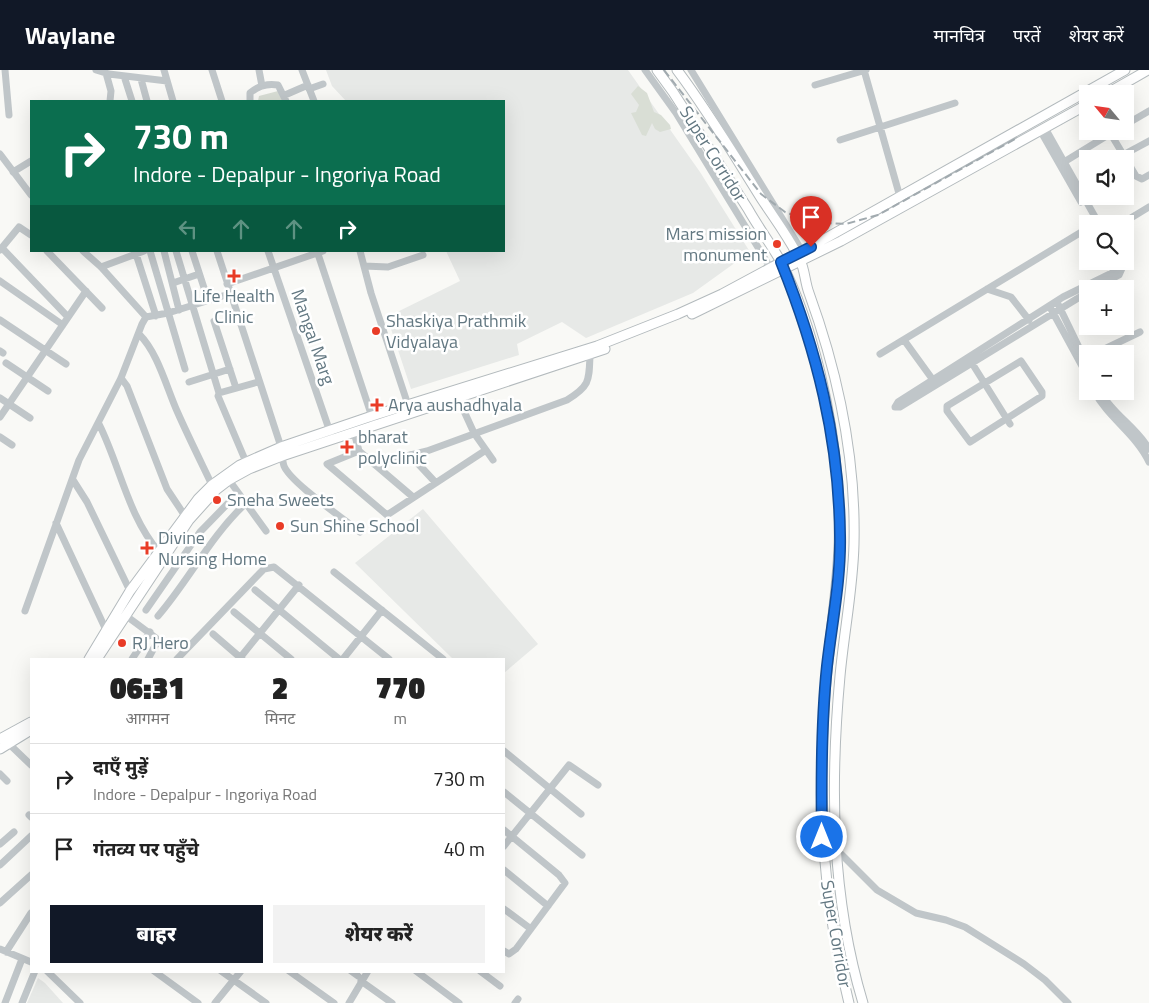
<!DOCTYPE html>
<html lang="hi">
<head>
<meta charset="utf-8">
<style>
  body { margin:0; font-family:"Titillium Web","Noto Sans Devanagari",sans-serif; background:#f2f2f2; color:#222; height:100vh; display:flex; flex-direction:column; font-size:19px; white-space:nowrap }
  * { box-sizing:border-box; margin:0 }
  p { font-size:16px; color:#767676 }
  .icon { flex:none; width:28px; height:28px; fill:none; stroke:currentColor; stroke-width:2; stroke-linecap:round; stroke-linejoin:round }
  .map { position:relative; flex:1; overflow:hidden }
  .drawer { position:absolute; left:30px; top:588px; width:475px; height:315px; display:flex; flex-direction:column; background:#fff; border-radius:0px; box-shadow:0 5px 20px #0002 }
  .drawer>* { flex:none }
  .top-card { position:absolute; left:30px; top:30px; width:475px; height:152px; border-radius:0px; box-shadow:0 5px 20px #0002; background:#0b6e4f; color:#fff; overflow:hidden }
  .needle { width:32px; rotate:299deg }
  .controls { position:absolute; left:1079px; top:15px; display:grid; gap:10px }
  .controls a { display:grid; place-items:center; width:55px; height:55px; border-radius:0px; background:#fff; box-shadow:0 5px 20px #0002; font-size:25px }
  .pin { position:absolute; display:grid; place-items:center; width:42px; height:42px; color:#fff; margin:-51px -21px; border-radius:50% 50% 50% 0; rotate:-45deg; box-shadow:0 0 5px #0007 }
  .pin .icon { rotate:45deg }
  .me { position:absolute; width:55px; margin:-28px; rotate:0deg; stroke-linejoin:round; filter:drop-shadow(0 0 4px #0008) }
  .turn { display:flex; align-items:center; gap:18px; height:105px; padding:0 20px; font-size:22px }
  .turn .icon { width:65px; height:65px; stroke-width:2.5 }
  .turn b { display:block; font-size:35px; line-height:42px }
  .lanes { display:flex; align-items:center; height:48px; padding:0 20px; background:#0003; justify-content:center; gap:25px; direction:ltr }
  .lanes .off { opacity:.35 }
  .eta { display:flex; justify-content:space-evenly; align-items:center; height:85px; text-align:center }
  .eta b { font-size:30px; font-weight:800; line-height:35px }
  .cta { display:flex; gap:10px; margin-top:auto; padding:10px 20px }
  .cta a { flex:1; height:58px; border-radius:0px; background:#111827; color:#fff; font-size:20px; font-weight:800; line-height:58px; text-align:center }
  .cta a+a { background:#f2f2f2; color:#222 }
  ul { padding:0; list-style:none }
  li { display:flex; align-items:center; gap:15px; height:70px; padding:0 20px; border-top:1px solid #e0e0e0 }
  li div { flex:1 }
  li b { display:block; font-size:19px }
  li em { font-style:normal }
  header { display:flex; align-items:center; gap:30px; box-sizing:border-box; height:70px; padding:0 25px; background:#111827; color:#fff }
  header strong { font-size:24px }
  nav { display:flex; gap:28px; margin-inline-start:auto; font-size:18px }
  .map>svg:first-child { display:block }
  .built { fill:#e7e9e7 }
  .green { fill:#d9ded5 }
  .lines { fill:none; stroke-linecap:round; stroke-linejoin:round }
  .major-casing { stroke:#b3babd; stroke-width:11 }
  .minor { stroke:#c0c6c9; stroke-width:7 }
  .major { stroke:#fff; stroke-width:9 }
  .rail { stroke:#a1aaaf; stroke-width:2; stroke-dasharray:8 4; stroke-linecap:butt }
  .route-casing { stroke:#114b97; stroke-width:12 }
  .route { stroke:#1a73e8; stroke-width:9 }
  .poi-dot { fill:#e93c27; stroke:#fff; stroke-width:2 }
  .labels { text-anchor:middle; stroke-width:5; stroke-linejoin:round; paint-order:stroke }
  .street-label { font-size:18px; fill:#637882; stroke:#fff }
  .poi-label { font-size:18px; fill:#637882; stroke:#fff; text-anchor:start }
</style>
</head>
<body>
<header>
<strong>Waylane</strong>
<nav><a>मानचित्र</a><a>परतें</a><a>शेयर करें</a></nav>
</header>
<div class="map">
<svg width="1149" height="933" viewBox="0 0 1149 933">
  <rect width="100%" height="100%" fill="#f9f9f6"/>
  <path class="built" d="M 326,0 L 628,0 L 700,102 L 750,182 L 693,223 L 586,268 L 562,252 L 517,274 L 519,285 L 411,319 L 387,247 L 460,211 L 446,181 L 504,181 L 504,31 L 346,31 L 332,16 Z
    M 423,439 L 538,574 L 504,603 L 504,589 L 453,589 L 355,493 Z
    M 38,908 L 45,913 L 63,933 L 27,933 Z"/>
  <path class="green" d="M 638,16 L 647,23 L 654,42 L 661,45 L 670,55 L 671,59 L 660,62 L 655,59 L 652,53 L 646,66 L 642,65 L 631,43 L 636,42 L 639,35 L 631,24 Z
    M 278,21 L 286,31 L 258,31 L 259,26 Z"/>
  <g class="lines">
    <g class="major-casing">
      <path id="major" d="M 657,0 L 673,22 C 698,61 723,100 748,139 C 758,157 771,174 781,192 C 814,256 833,347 838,419 C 844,491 830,553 825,624 C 817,732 822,828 849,933
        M 677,0 C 708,41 734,85 761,128 C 774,148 790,169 800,190 C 805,200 805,213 809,223 C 838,303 856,389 854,474 C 853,518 844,562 840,606 C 830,715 831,827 863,933
        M 1106,24 L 1148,0
        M 692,244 L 841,171 L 1088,34
        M 89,589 L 130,521 L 198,429 L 212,415 L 240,395 L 281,377 L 372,346 L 597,276 L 678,244 L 722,224 L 828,167 L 1125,0
        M 97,589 L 189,450 L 216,420 L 229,410 L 249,399 L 282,386 L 605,279
        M 0,669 L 31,652
        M 0,679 L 31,660"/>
    </g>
    <path class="minor" d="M 5,0 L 9,45
      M 96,0 L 109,4 L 167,11
      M 164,0 L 173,31
      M 212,0 L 222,31
      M 259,0 L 262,16
      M 302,0 L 314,31
      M 645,0 L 676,43 L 773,202
      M 691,0 L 804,184
      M 864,0 L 900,127
      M 106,3 L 111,21 L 110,31
      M 124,6 L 132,31
      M 141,9 L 147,31
      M 815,15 L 866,0
      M 309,19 L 323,14
      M 285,25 L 308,15
      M 250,31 L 250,23 C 258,16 267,13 278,15 L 286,31
      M 1125,55 L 1149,41
      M 1045,58 L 1099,154
      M 1040,60 L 1081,132
      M 1109,61 L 1136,106 L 1142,109 L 1149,105
      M 840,70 L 955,33
      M 0,84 L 31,125
      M 1123,85 L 1149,71
      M 1064,92 L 1113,62
      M 13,102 L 31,91
      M 1121,154 L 1149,137
      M 2,178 L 68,247
      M 0,180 L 19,157 L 31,165
      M 47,181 L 102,238
      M 83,181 L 101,197 L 146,247
      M 150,181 L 185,299
      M 164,181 L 179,240
      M 176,181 L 219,323
      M 192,181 L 208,230
      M 217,181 L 281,377 C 282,383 282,390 284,396 C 291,413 343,448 360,462
      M 268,181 L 330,362
      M 317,181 L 373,350
      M 360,181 L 371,223 L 408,335
      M 136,184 L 156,246
      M 364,196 L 388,197 L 423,185
      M 101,197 L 144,181
      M 0,211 L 63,255
      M 173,213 L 199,204
      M 227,214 L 323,181
      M 987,219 L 1011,227 L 1029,250
      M 1093,219 L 1119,205 L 1123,196 L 1121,191
      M 1088,222 L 900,337 L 895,337 L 898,332 L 1063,227 L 1112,203 L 1116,197 L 1115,191
      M 1058,234 L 1088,296
      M 1051,239 L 1088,307
      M 0,250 L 66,294
      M 214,251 L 236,318
      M 139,264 C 158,283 166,316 177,341 C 188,366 200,390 212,415
      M 904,270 L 933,310
      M 0,281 L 3,283
      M 880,284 L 1088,158
      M 1094,284 L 1140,262
      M 970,290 L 1010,354
      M 1021,291 L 1042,322 L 1042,326 L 970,372 L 947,341 L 947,336 Z
      M 6,293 L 48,321
      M 121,308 L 127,316 L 167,419 L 185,446
      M 189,312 L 230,299
      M 1094,321 C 1108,348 1136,364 1149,392
      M 1100,321 C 1112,344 1137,357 1149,379
      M 0,328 L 30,348
      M 458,328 L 474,363 L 493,390
      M 0,347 L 86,221
      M 99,354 C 120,396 128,446 159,482
      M 354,362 L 359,381 L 413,427
      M 0,367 L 12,375
      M 359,381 L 327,394 L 387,445 L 486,380
      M 410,385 L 436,413
      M 246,392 L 218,326 L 219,323 L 258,312
      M 374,394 L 427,381 L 567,330 C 590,316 589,311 590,285
      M 73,410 L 87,432 L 130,521
      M 229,410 L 266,461
      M 56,453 L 106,560
      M 334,502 L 443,589
      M 255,520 L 339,589
      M 146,540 L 200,462 L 238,423
      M 25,541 L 79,390 L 121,308 L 142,254 L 146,247 L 168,243 L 229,224
      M 234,542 L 291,589
      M 125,545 L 156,568 L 156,574 L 148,589
      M 158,546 C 189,510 210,467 245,434
      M 213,564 L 242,589
      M 132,589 L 150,562
      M 177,589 L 259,504 L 264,499 L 274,497 L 389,589
      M 239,589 L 299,515
      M 343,589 L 382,540
      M 7,672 L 31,695
      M 504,681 L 581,744
      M 0,704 L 7,711
      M 504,722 L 582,785
      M 29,745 L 31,747
      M 504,760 L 559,805 L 565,813 L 516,879 L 509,884 L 504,881
      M 0,774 L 14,762
      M 504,776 L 569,695 L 598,715
      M 837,780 L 877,820 L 916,843 L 946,850 L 965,857 L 1024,894 L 1045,910 L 1068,933
      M 0,795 L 31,766
      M 504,800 L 548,836
      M 0,833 L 31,805
      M 504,839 L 531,859
      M 0,879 L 31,892
      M 6,882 L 31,843
      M 47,901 L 80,933
      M 154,901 L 198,933
      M 221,901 L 266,933
      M 289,901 L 334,933
      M 351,901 L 358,906
      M 416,901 L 459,933
      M 480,901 L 500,916
      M 361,911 L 392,933
      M 5,933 L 22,889
      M 22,933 L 35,901
      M 215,933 L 241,901
      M 349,933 L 368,901
      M 515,933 L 518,929"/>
    <use href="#major" class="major"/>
    <path class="rail" d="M 664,0 L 761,124 L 785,142 L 810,152 L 846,154 L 878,145 L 1017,68"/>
  </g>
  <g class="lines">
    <g class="route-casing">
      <path id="route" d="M 811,177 L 781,192 C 817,281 839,369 840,465 C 841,509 832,552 827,596 C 821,653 821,710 822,767"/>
    </g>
    <use href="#route" class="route"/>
  </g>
  <g class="poi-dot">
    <circle cx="777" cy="174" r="5"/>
    <path d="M231.5 198.5h5v5h5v5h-5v5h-5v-5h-5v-5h5z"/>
    <circle cx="376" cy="261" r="5"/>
    <path d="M374.5 327.5h5v5h5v5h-5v5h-5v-5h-5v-5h5z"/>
    <path d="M344.5 369.5h5v5h5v5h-5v5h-5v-5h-5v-5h5z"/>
    <circle cx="217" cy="430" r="5"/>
    <circle cx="280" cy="456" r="5"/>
    <path d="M144.5 470.5h5v5h5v5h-5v5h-5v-5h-5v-5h5z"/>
    <circle cx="122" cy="573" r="5"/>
  </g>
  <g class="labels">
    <g class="street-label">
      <text transform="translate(713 84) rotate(58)" y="6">Super Corridor</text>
      <text transform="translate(313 267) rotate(71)" y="6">Mangal Marg</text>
      <text transform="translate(836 864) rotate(80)" y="6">Super Corridor</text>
    </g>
    <g class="poi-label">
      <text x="767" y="170" text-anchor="end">Mars mission<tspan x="767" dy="21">monument</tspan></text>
      <text x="234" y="232" text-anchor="middle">Life Health<tspan x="234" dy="21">Clinic</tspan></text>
      <text x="386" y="257">Shaskiya Prathmik<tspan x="386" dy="21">Vidyalaya</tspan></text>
      <text x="388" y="341">Arya aushadhyala</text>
      <text x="358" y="373">bharat<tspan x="358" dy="21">polyclinic</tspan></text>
      <text x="227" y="436">Sneha Sweets</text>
      <text x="290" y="462">Sun Shine School</text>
      <text x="158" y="474">Divine<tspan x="158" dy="21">Nursing Home</tspan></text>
      <text x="132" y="579">RJ Hero</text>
    </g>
  </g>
</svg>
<div class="controls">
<a><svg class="needle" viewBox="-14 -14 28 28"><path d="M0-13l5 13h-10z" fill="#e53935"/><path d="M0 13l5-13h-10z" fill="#767676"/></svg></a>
<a><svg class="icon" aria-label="sound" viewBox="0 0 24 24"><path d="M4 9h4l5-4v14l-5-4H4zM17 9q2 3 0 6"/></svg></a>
<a><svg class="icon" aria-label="search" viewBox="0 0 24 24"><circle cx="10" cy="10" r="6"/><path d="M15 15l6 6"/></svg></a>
<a>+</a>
<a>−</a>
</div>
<div class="pin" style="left:811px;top:177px;background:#d93025"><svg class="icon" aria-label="arrive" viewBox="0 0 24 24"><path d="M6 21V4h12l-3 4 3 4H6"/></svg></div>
<svg class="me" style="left:822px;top:767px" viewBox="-20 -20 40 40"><circle r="17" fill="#1a73e8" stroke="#fff" stroke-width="3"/><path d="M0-11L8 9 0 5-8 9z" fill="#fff"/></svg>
<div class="top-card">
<div class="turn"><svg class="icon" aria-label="right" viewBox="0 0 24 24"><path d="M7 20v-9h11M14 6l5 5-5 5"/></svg><div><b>730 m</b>Indore - Depalpur - Ingoriya Road</div></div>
<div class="lanes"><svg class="icon off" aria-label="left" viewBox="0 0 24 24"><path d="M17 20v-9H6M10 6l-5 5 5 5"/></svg><svg class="icon off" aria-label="ahead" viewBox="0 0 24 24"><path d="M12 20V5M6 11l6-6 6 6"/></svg><svg class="icon off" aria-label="ahead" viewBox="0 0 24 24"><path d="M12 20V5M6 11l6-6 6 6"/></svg><svg class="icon" aria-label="right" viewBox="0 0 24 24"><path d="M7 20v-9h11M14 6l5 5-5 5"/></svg></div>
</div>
<section class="drawer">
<div class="eta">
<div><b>06:31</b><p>आगमन</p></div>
<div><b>2</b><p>मिनट</p></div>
<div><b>770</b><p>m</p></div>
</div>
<ul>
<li><svg class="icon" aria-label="right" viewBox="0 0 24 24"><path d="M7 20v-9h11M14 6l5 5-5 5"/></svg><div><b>दाएँ मुड़ें</b><p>Indore - Depalpur - Ingoriya Road</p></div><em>730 m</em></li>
<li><svg class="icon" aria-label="arrive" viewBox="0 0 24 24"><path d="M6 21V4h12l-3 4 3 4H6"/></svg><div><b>गंतव्य पर पहुँचे</b></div><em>40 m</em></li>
</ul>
<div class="cta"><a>बाहर</a><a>शेयर करें</a></div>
</section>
</div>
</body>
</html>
